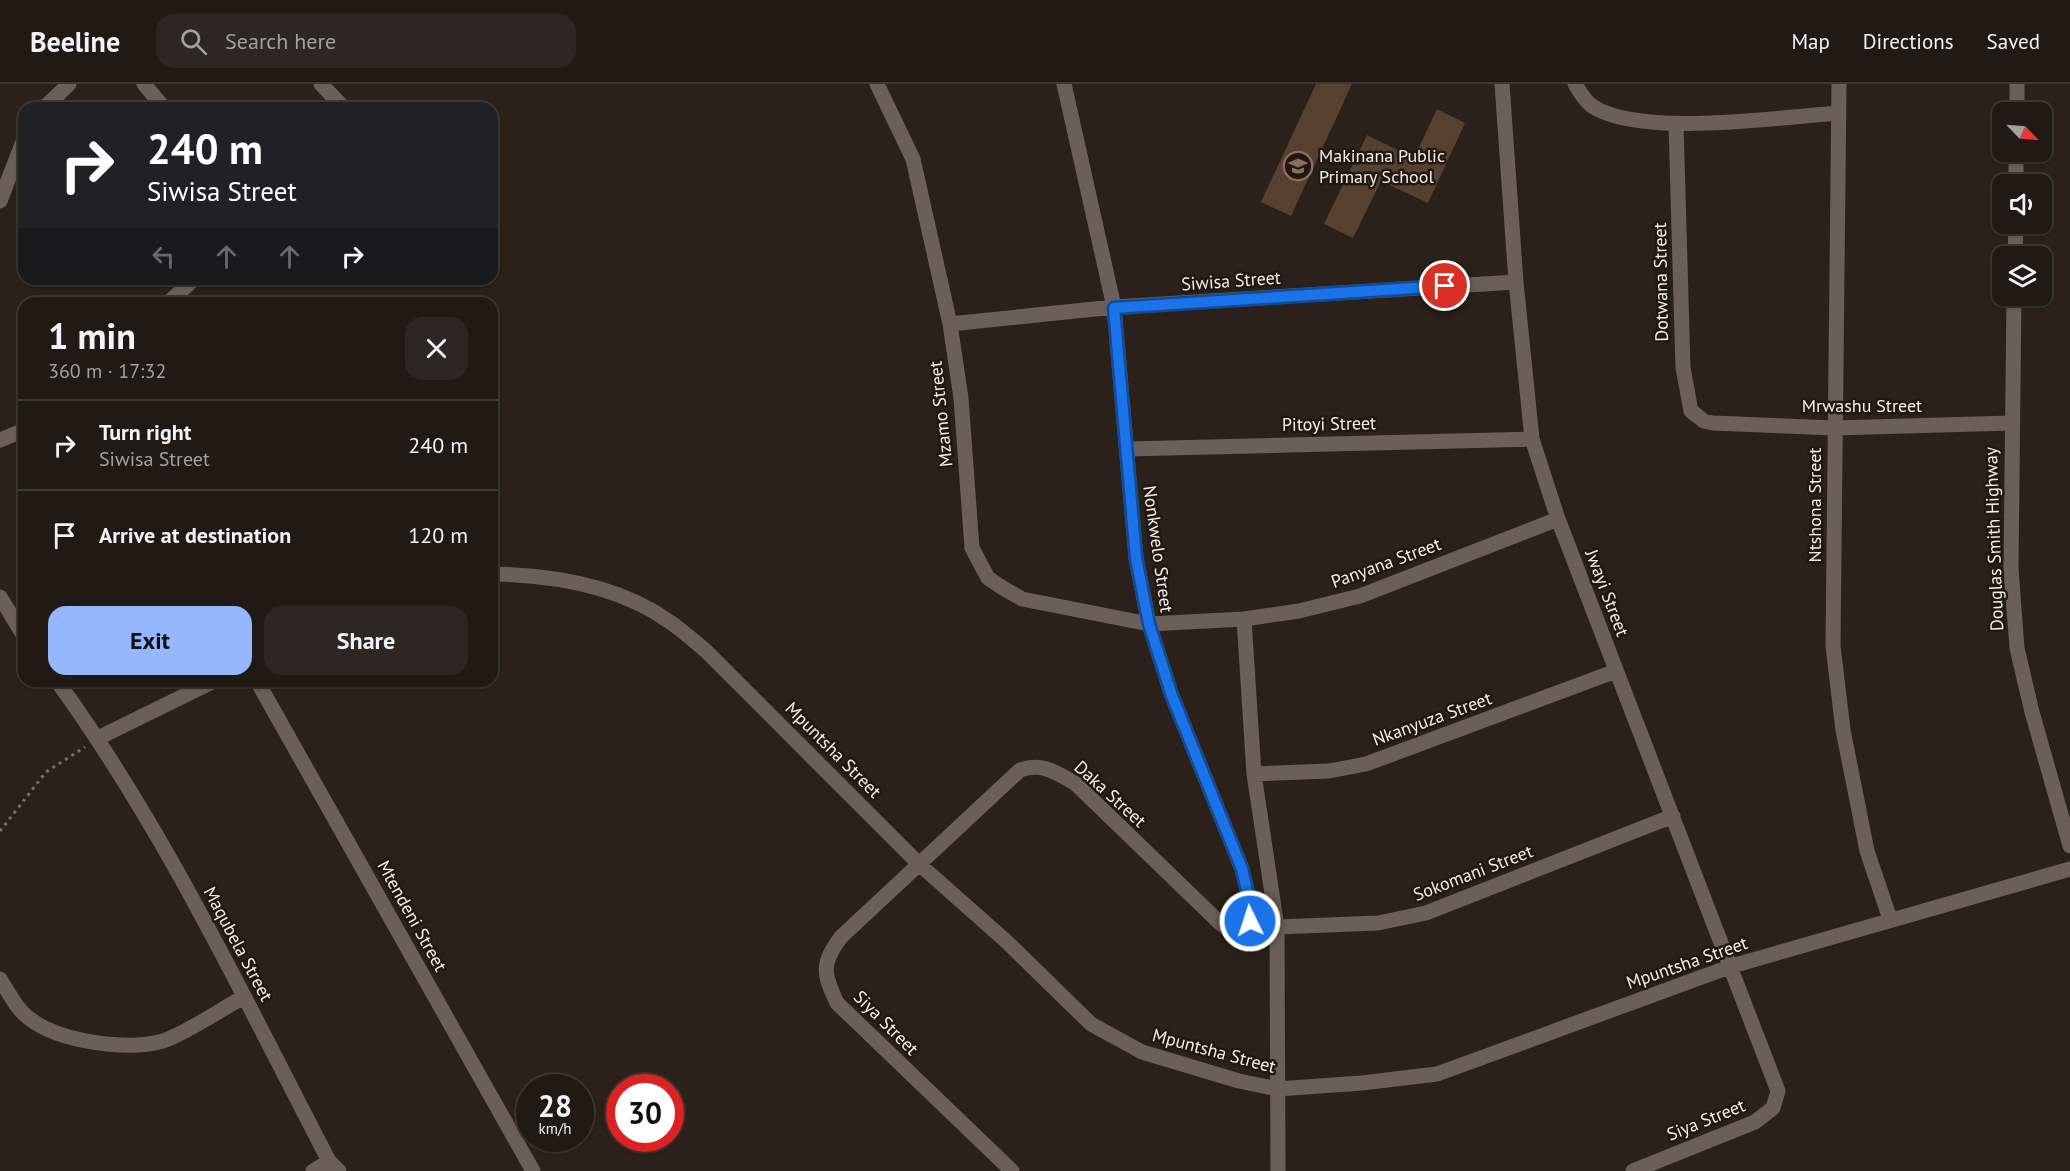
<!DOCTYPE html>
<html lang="en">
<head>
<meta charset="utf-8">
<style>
  body { margin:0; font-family:"PT Sans",sans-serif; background:#2d2622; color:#f1f3f6; height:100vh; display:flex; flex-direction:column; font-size:22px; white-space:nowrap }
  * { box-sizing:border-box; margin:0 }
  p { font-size:20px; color:#a2a0a0 }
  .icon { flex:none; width:33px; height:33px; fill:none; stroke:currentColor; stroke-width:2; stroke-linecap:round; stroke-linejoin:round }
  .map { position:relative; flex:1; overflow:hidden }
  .drawer { position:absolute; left:18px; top:213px; width:480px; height:390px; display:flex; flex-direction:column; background:#201914; border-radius:18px; box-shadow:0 2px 4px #0004,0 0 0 2px #3d3834 }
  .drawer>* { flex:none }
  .top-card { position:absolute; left:18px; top:18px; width:480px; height:183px; border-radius:18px; box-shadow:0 2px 4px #0004,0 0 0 2px #3d3834; background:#202124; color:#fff; overflow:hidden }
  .needle { width:39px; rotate:115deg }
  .buttons { position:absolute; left:1992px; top:18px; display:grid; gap:12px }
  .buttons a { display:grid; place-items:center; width:60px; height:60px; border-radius:12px; background:#201914; box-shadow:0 2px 4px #0004,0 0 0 2px #3d3834; font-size:30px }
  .speed { position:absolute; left:516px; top:990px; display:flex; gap:12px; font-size:30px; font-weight:700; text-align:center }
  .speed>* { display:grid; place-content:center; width:78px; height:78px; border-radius:50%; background:#201914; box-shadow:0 2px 4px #0004,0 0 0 2px #3d3834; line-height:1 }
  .speed small { font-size:15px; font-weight:400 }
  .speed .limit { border:9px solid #d22; background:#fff; color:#111 }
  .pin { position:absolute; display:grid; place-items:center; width:51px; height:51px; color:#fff; margin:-26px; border:3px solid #fff; border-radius:50%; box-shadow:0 2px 6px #0007 }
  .me { position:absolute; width:66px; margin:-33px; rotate:356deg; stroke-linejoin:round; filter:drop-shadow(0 0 4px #0008) }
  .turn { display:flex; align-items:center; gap:21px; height:126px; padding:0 30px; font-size:27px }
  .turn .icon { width:78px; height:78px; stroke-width:2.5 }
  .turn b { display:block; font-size:42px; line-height:51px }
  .lanes { display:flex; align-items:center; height:57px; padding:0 30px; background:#0003; justify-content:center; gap:30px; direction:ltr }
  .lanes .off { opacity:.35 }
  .round { display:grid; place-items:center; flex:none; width:63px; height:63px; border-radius:18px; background:#2d2622 }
  .headline { display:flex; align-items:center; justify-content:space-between; height:102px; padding:0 30px }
  h1 { font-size:36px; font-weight:600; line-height:45px }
  .button { display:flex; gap:12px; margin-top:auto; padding:12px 30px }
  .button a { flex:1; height:69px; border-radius:18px; background:#94b7fd; color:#111; font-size:24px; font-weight:600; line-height:69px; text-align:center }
  .button a+a { background:#2d2622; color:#f1f3f6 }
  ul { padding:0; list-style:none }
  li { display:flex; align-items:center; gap:18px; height:90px; padding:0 30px; border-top:2px solid #3d3834 }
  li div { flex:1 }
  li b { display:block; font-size:22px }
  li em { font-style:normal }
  header { display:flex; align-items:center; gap:36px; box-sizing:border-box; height:84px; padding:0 30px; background:#201914; border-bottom:2px solid #3d3834 }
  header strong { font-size:28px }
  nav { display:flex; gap:33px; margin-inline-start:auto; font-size:21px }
  .search { width:420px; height:54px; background:#2d2622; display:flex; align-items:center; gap:15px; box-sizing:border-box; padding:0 21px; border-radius:18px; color:#a2a0a0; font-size:22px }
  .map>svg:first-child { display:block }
  .building { fill:#564030 }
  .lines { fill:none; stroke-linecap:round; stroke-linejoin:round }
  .path { stroke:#786f69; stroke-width:3; stroke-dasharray:3 4.5; stroke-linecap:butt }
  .minor { stroke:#6c5f5b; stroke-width:15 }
  .route-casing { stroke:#114b97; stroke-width:15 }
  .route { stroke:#1a73e8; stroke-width:10 }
  .labels { text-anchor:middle; stroke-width:5; stroke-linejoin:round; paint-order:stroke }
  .poi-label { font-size:18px; fill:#f6efea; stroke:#211811; text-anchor:start }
  .street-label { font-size:18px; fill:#f6efea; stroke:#211811 }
</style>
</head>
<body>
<header>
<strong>Beeline</strong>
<div class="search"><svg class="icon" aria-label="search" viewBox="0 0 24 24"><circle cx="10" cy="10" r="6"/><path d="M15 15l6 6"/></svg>Search here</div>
<nav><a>Map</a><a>Directions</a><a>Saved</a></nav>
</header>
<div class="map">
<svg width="2070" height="1087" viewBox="0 0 2070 1087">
  <rect width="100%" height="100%" fill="#2b211a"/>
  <path class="building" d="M 1316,0 L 1352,0 L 1291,132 L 1261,118 Z
    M 1437,25 L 1465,39 L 1428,119 L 1381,97 L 1353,154 L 1324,140 L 1367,51 L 1414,74 Z"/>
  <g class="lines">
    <path class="path" d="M 0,747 L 46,688 L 85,663"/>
    <path class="minor" d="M 144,0 L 164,24
      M 321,0 L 344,24
      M 877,0 L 913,75 L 950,240 L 961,314 L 972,464 L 988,494 L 1003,504 L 1022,515 L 1149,540 L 1244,535 L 1299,527 L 1360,512 L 1558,435
      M 1064,0 L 1114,223 L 1136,474 L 1149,540 L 1172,612 L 1242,785 L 1251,823 L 1250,852
      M 1502,0 L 1516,198 L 1532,355 L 1558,435 L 1778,1007 L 1773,1024 L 1755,1038 L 1633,1087
      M 1575,0 C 1580,8 1584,16 1592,22 C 1640,54 1780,33 1839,29
      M 1839,0 L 1833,562 L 1843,646 L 1867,767 L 1890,835
      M 44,24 L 69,0
      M 2017,28 L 2017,0
      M 1676,40 L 1683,284 L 1691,327 L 1704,337 L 1713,339 L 1835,344 L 2011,339
      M 2016,100 L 2016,68
      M 0,117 L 24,55
      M 2015,172 L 2016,140
      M 2014,212 L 2011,485 L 2017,564 L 2032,628 L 2070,762
      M 168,219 L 194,195
      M 950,240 L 1114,223 L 1516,198
      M 0,356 L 24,346
      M 1127,365 L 1532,355
      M 492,490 C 552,491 620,502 670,538 C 683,547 694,557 706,567 L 919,780 L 1007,858 L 1091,940 L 1142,968 L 1239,997 L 1277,1005 L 1362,999 L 1437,990 L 1732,882 L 2070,785
      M 0,513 L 24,552
      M 1244,535 L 1254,690 L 1277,843 L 1278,1087
      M 57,597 C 165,746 244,914 329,1077 L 339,1087
      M 257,597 L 533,1087
      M 98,654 L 214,597
      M 1254,690 L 1329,687 L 1366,680 L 1616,587
      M 0,895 C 9,909 17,926 30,935 C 60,958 128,967 163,957 C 187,949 221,925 244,913
      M 313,1087 L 329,1077
      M 1012,1087 L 837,919 C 823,889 821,880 841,853 L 1020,686 C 1043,678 1057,689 1076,700 L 1222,841 L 1236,849 L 1250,852 L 1277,843 L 1378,839 L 1426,829 L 1673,732"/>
  </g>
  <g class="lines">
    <g class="route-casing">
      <path id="route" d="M 1250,837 L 1251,823 L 1242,785 L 1172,612 L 1149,540 L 1136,474 L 1114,224 L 1445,202"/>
    </g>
    <use href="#route" class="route"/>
  </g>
  <defs>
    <g id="school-ring" transform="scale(1.5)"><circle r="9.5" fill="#211811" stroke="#8d6e63" stroke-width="1.5"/><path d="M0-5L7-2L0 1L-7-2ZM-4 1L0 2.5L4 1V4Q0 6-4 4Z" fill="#8d6e63"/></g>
  </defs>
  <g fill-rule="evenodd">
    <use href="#school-ring" x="1298" y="82"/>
  </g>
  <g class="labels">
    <g class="poi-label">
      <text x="1319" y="78">Makinana Public<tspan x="1319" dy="21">Primary School</tspan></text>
    </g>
    <g class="street-label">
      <text transform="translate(1231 197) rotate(-4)" y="6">Siwisa Street</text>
      <text transform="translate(1661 198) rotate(-91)" y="6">Dotwana Street</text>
      <text x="1862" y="328">Mrwashu Street</text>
      <text transform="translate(941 330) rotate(-96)" y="6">Mzamo Street</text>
      <text transform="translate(1329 340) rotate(-1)" y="6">Pitoyi Street</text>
      <text transform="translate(1815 421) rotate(-90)" y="6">Ntshona Street</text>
      <text transform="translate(1994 455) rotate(-92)" y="6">Douglas Smith Highway</text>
      <text transform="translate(1158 465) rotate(82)" y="6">Nonkwelo Street</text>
      <text transform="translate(1386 479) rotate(-20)" y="6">Panyana Street</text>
      <text transform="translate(1607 509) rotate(69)" y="6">Jwayi Street</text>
      <text transform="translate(1432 635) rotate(-20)" y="6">Nkanyuza Street</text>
      <text transform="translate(833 666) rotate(45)" y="6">Mpuntsha Street</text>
      <text transform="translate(1110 710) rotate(42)" y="6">Daka Street</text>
      <text transform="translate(1473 789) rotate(-21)" y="6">Sokomani Street</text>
      <text transform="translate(412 832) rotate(61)" y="6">Mtendeni Street</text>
      <text transform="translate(238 860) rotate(62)" y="6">Maqubela Street</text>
      <text transform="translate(1687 879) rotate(-19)" y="6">Mpuntsha Street</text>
      <text transform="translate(886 939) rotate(45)" y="6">Siya Street</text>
      <text transform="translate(1214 967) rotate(15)" y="6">Mpuntsha Street</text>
      <text transform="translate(1706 1036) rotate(-22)" y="6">Siya Street</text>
    </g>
  </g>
</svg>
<div class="buttons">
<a><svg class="needle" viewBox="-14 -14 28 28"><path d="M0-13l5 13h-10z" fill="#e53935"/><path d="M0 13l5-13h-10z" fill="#a2a0a0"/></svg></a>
<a><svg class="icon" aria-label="sound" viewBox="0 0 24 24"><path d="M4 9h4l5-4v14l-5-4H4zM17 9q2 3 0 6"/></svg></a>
<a><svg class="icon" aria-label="layers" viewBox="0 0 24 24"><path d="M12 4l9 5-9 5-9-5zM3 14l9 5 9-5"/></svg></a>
</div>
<div class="speed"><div>28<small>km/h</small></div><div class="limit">30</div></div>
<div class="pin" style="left:1445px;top:202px;background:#d93025"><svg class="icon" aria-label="arrive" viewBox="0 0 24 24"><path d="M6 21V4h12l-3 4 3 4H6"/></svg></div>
<svg class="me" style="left:1250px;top:837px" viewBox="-20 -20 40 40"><circle r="17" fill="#1a73e8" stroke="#fff" stroke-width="3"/><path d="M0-11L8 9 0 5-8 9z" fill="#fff"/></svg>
<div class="top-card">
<div class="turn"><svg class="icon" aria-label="right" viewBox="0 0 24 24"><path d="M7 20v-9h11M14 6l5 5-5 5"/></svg><div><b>240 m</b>Siwisa Street</div></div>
<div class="lanes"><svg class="icon off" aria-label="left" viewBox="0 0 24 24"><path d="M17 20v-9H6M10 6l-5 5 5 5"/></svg><svg class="icon off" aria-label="ahead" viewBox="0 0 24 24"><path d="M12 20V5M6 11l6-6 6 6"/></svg><svg class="icon off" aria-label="ahead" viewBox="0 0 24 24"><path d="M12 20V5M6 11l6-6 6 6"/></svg><svg class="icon" aria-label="right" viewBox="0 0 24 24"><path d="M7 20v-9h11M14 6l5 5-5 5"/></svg></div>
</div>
<section class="drawer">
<div class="headline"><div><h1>1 min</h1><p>360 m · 17:32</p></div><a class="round"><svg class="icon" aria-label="close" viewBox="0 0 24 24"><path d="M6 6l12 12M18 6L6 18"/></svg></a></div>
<ul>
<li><svg class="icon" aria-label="right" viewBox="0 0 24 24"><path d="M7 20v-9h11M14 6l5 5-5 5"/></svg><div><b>Turn right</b><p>Siwisa Street</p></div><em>240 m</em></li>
<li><svg class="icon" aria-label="arrive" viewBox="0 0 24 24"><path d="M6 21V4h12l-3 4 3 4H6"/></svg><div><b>Arrive at destination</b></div><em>120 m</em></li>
</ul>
<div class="button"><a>Exit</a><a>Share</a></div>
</section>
</div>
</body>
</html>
